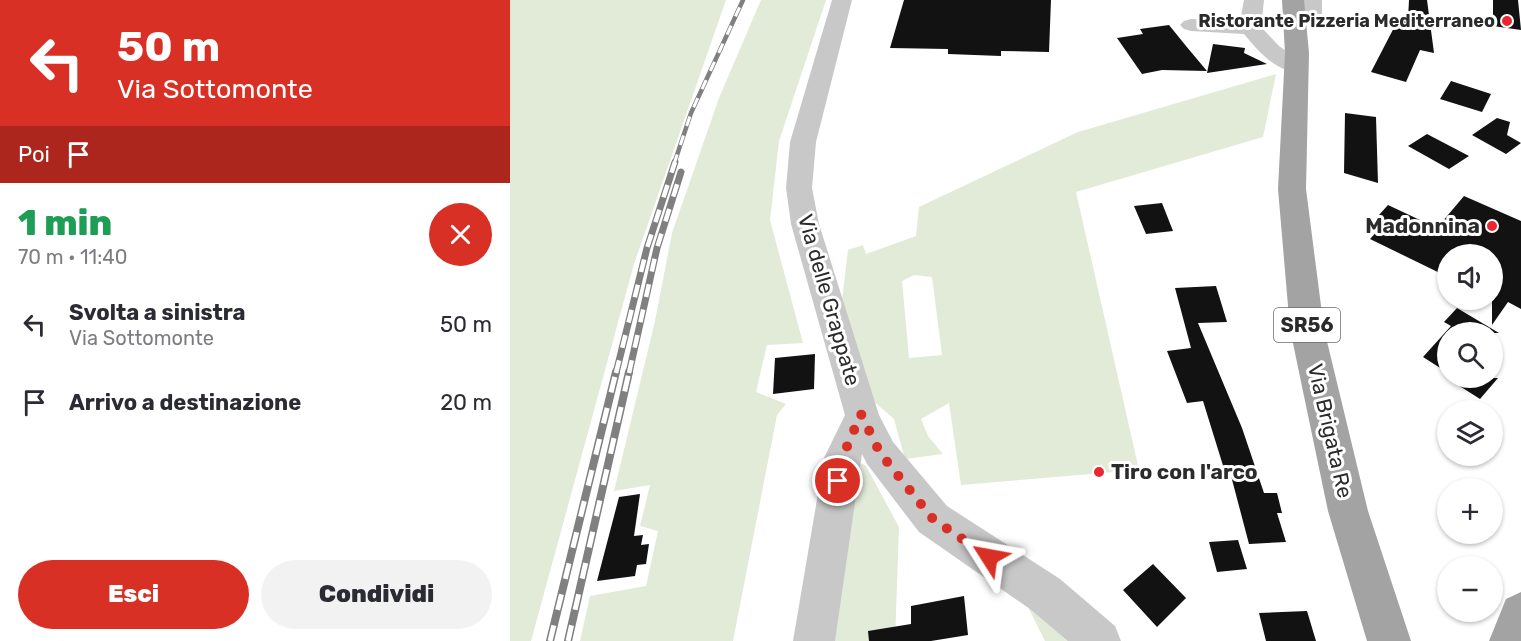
<!DOCTYPE html>
<html lang="it">
<head>
<meta charset="utf-8">
<style>
  body { margin:0; font-family:Rubik,sans-serif; background:#f2f2f3; color:#2b2b33; height:100vh; display:flex; flex-direction:column; font-size:22px; white-space:nowrap }
  * { box-sizing:border-box; margin:0 }
  p { font-size:20px; color:#7c7c81 }
  .icon { flex:none; width:33px; height:33px; fill:none; stroke:currentColor; stroke-width:2; stroke-linecap:round; stroke-linejoin:round }
  .map { position:relative; flex:1; overflow:hidden }
  .side { display:flex; flex-direction:column; background:#fff; width:510px }
  .side>* { flex:none }
  .banner { background:#d93025; color:#fff; overflow:hidden }
  .buttons { position:absolute; left:927px; top:244px; display:grid; gap:12px }
  .buttons a { display:grid; place-items:center; width:66px; height:66px; border-radius:50%; background:#fff; box-shadow:0 2px 4px #0004; font-size:30px }
  .pin { position:absolute; display:grid; place-items:center; width:51px; height:51px; color:#fff; margin:-26px; border:3px solid #fff; border-radius:50%; box-shadow:0 2px 6px #0007 }
  .me { position:absolute; width:66px; margin:-33px; rotate:304deg; stroke-linejoin:round; filter:drop-shadow(0 0 4px #0008) }
  .turn { display:flex; align-items:center; gap:21px; height:126px; padding:0 18px; font-size:27px }
  .turn .icon { width:78px; height:78px; stroke-width:2.5 }
  .turn b { display:block; font-size:42px; line-height:51px }
  .then { display:flex; align-items:center; height:57px; padding:0 18px; background:#0003; gap:12px; font-size:22px }
  .round { display:grid; place-items:center; flex:none; width:63px; height:63px; border-radius:32px; background:#f2f2f3 }
  .overview { display:flex; align-items:center; justify-content:space-between; height:102px; padding:0 18px }
  h1 { font-size:36px; font-weight:800; line-height:45px; color:#1e9e55 }
  .button { display:flex; gap:12px; margin-top:auto; padding:12px 18px }
  .button a { flex:1; height:69px; border-radius:36px; background:#d93025; color:#fff; font-size:24px; font-weight:800; line-height:69px; text-align:center }
  .button a+a { background:#f2f2f3; color:#2b2b33 }
  ul { padding:0; list-style:none }
  li { display:flex; align-items:center; gap:18px; height:78px; padding:0 18px }
  li div { flex:1 }
  li b { display:block; font-size:22px }
  li em { font-style:normal }
  main { display:flex; flex:1; min-height:0 }
  .map>svg:first-child { display:block }
  .green { fill:#e2ead8; fill-rule:evenodd }
  .building { fill:#121212 }
  .lines { fill:none; stroke-linecap:round; stroke-linejoin:round }
  .minor { fill:#c8c8c8; fill-rule:evenodd }
  .major { fill:#a3a3a3; fill-rule:evenodd }
  .rail-far2-casing { stroke:#808080; stroke-width:4.5 }
  .rail-far1-casing { stroke:#808080; stroke-width:7 }
  .rail-casing { stroke:#808080; stroke-width:8 }
  .rail-far2 { stroke:#fff; stroke-width:3; stroke-dasharray:10; stroke-linecap:butt }
  .rail-far1 { stroke:#fff; stroke-width:4.5; stroke-dasharray:13; stroke-linecap:butt }
  .rail { stroke:#fff; stroke-width:5; stroke-dasharray:16; stroke-linecap:butt }
  .route { stroke:#d93025; stroke-width:10; stroke-dasharray:0 18 }
  .poi-dot { fill:#ea2633; stroke:#fff; stroke-width:2 }
  .labels { text-anchor:middle; stroke-width:6; stroke-linejoin:round; paint-order:stroke }
  .far-poi-label { font-size:18px; font-weight:bold; fill:#2b2b2b; stroke:#fff; text-anchor:end }
  .shield { fill:#fff; stroke:#6b6b6b; stroke-width:1.5 }
  .shield-label { font-size:20px; font-weight:bold; fill:#2b2b2b }
  .poi-label { font-size:21px; font-weight:bold; fill:#2b2b2b; stroke:#fff; text-anchor:end }
  .street-label { font-size:21px; fill:#2b2b2b; stroke:#fff }
</style>
</head>
<body>
<main>
<section class="side">
<div class="banner">
<div class="turn"><svg class="icon" aria-label="left" viewBox="0 0 24 24"><path d="M17 20v-9H6M10 6l-5 5 5 5"/></svg><div><b>50 m</b>Via Sottomonte</div></div>
<div class="then">Poi<svg class="icon" aria-label="arrive" viewBox="0 0 24 24"><path d="M6 21V4h12l-3 4 3 4H6"/></svg></div>
</div>
<div class="overview"><div><h1>1 min</h1><p>70 m · 11:40</p></div><a class="round" style="background:#d93025;color:#fff"><svg class="icon" aria-label="close" viewBox="0 0 24 24"><path d="M6 6l12 12M18 6L6 18"/></svg></a></div>
<ul>
<li><svg class="icon" aria-label="left" viewBox="0 0 24 24"><path d="M17 20v-9H6M10 6l-5 5 5 5"/></svg><div><b>Svolta a sinistra</b><p>Via Sottomonte</p></div><em>50 m</em></li>
<li><svg class="icon" aria-label="arrive" viewBox="0 0 24 24"><path d="M6 21V4h12l-3 4 3 4H6"/></svg><div><b>Arrivo a destinazione</b></div><em>20 m</em></li>
</ul>
<div class="button"><a>Esci</a><a>Condividi</a></div>
</section>
<div class="map">
<svg width="1011" height="641" viewBox="0 0 1011 641">
  <rect width="100%" height="100%" fill="#fff"/>
  <path class="green" d="M 0,0 L 216,0 L 124,264 L 21,641 L 0,641 Z
    M 251,0 L 316,0 L 269,141 L 260,220 L 293,343 L 257,345 L 246,392 L 276,404 L 267,415 L 223,641 L 70,641 L 80,596 L 136,586 L 148,531 L 130,526 L 140,485 L 104,491 L 145,321 L 162,233 L 209,98 Z
    M 766,74 L 753,137 L 566,192 L 629,470 L 451,485 L 439,403 L 411,419 L 418,436 L 433,454 L 395,459 L 384,419 L 353,392 L 331,308 L 338,250 L 353,245 L 356,254 L 406,236 L 409,207 L 568,132 ZM 404,275 L 422,277 L 432,355 L 399,358 L 392,281 Z
    M 345,460 L 356,466 L 389,527 L 385,641 L 319,641 Z
    M 512,595 L 567,641 L 535,641 Z"/>
  <path class="building" d="M 394,0 L 541,0 L 539,52 L 491,51 L 491,56 L 438,54 L 438,49 L 380,48 Z
    M 899,0 L 917,0 L 924,53 L 910,50 L 896,82 L 861,72 L 889,18 L 898,19 Z
    M 983,0 L 1008,0 L 1011,30 L 983,26 Z
    M 659,25 L 676,46 L 697,71 L 652,70 L 632,74 L 607,38 L 633,34 L 630,29 Z
    M 703,44 L 735,48 L 734,53 L 757,64 L 697,73 Z
    M 941,81 L 981,94 L 972,112 L 930,99 Z
    M 835,113 L 866,117 L 868,183 L 834,173 Z
    M 987,118 L 1000,122 L 997,135 L 1011,143 L 996,154 L 962,135 Z
    M 917,134 L 959,156 L 939,169 L 898,146 Z
    M 954,196 L 1011,221 L 1011,309 L 998,302 L 982,325 L 982,255 L 938,255 L 938,277 L 860,239 L 869,229 L 860,225 L 878,205 L 927,228 Z
    M 652,203 L 663,231 L 636,234 L 624,206 Z
    M 706,286 L 717,322 L 688,323 L 732,428 L 754,493 L 767,493 L 772,513 L 767,513 L 776,542 L 739,544 L 720,472 L 715,472 L 693,401 L 677,403 L 657,351 L 681,348 L 665,288 Z
    M 947,308 L 989,333 L 938,333 L 938,373 L 913,357 L 941,326 L 934,322 Z
    M 305,354 L 304,389 L 263,394 L 265,358 Z
    M 937,378 L 988,378 L 970,399 Z
    M 130,494 L 124,536 L 133,535 L 131,545 L 139,544 L 136,564 L 127,565 L 125,576 L 87,581 L 109,497 Z
    M 728,540 L 737,569 L 707,572 L 699,542 Z
    M 643,564 L 676,598 L 647,627 L 613,590 Z
    M 454,596 L 458,635 L 421,641 L 359,641 L 358,631 L 401,624 L 401,606 Z
    M 797,611 L 806,641 L 756,641 L 749,613 Z"/>
  <g class="lines">
    <path class="minor" d="M 322,0 L 342,0 L 306,142 L 302,188 L 309,224 L 369,415 L 383,442 L 437,506 L 550,579 L 605,626 L 611,641 L 558,641 L 520,609 L 409,532 L 357,464 L 352,454 L 325,641 L 283,641 L 314,458 L 335,415 L 281,224 L 276,188 L 280,142 Z
      M 734,0 L 754,0 L 751,27 L 769,46 L 798,66 L 795,71 C 770,77 748,51 734,34 L 681,31 L 674,29 L 670,25 L 674,21 L 681,19 L 730,21 Z
      M 792,0 L 812,0 L 812,21 L 808,25 L 794,25 L 790,21 Z"/>
    <path class="major" d="M 772,0 L 794,0 L 799,53 L 796,189 L 814,329 L 858,511 L 901,641 L 857,641 L 818,511 L 780,329 L 768,189 L 775,53 Z
      M 1011,592 L 1011,641 L 979,641 L 996,599 Z"/>
    <g class="rail-far2-casing">
      <path id="rail-far2" d="M 164,164 L 181,113 L 233,0"/>
    </g>
    <g class="rail-far1-casing">
      <path id="rail-far1" d="M 106,373 L 137,248 L 165,162
        M 119,373 L 147,248 L 171,172"/>
    </g>
    <g class="rail-casing">
      <path id="rail" d="M 40,641 L 106,372
        M 58,641 L 119,372"/>
    </g>
    <use href="#rail-far2" class="rail-far2"/>
    <use href="#rail-far1" class="rail-far1"/>
    <use href="#rail" class="rail"/>
  </g>
  <g class="lines">
    <path class="route" d="M 328,481 L 332,458 L 351,414 L 370,453 L 423,519 L 479,557"/>
  </g>
  <g class="poi-dot">
    <circle cx="997" cy="21" r="6"/>
    <circle cx="982" cy="226" r="6"/>
    <circle cx="589" cy="472" r="6"/>
  </g>
  <g class="labels">
    <g class="far-poi-label">
      <text x="985" y="27">Ristorante Pizzeria Mediterraneo</text>
    </g>
    <rect class="shield" x="764" y="308" width="66" height="34" rx="4.5"/>
    <g class="shield-label">
      <text x="797" y="332">SR56</text>
    </g>
    <g class="poi-label">
      <text x="970" y="233">Madonnina</text>
      <text x="601" y="479" text-anchor="start">Tiro con l'arco</text>
    </g>
    <g class="street-label">
      <text transform="translate(319 300) rotate(74)" y="7">Via delle Grappate</text>
      <text transform="translate(820 431) rotate(77)" y="7">Via Brigata Re</text>
    </g>
  </g>
</svg>
<div class="buttons">
<a><svg class="icon" aria-label="sound" viewBox="0 0 24 24"><path d="M4 9h4l5-4v14l-5-4H4zM17 9q2 3 0 6"/></svg></a>
<a><svg class="icon" aria-label="search" viewBox="0 0 24 24"><circle cx="10" cy="10" r="6"/><path d="M15 15l6 6"/></svg></a>
<a><svg class="icon" aria-label="layers" viewBox="0 0 24 24"><path d="M12 4l9 5-9 5-9-5zM3 14l9 5 9-5"/></svg></a>
<a>+</a>
<a>−</a>
</div>
<div class="pin" style="left:328px;top:481px;background:#d93025"><svg class="icon" aria-label="arrive" viewBox="0 0 24 24"><path d="M6 21V4h12l-3 4 3 4H6"/></svg></div>
<svg class="me" style="left:479px;top:557px" viewBox="-20 -20 40 40"><path d="M0-17L14 15 0 8-14 15z" fill="#d93025" stroke="#fff" stroke-width="4"/></svg>
</div>
</main>
</body>
</html>
